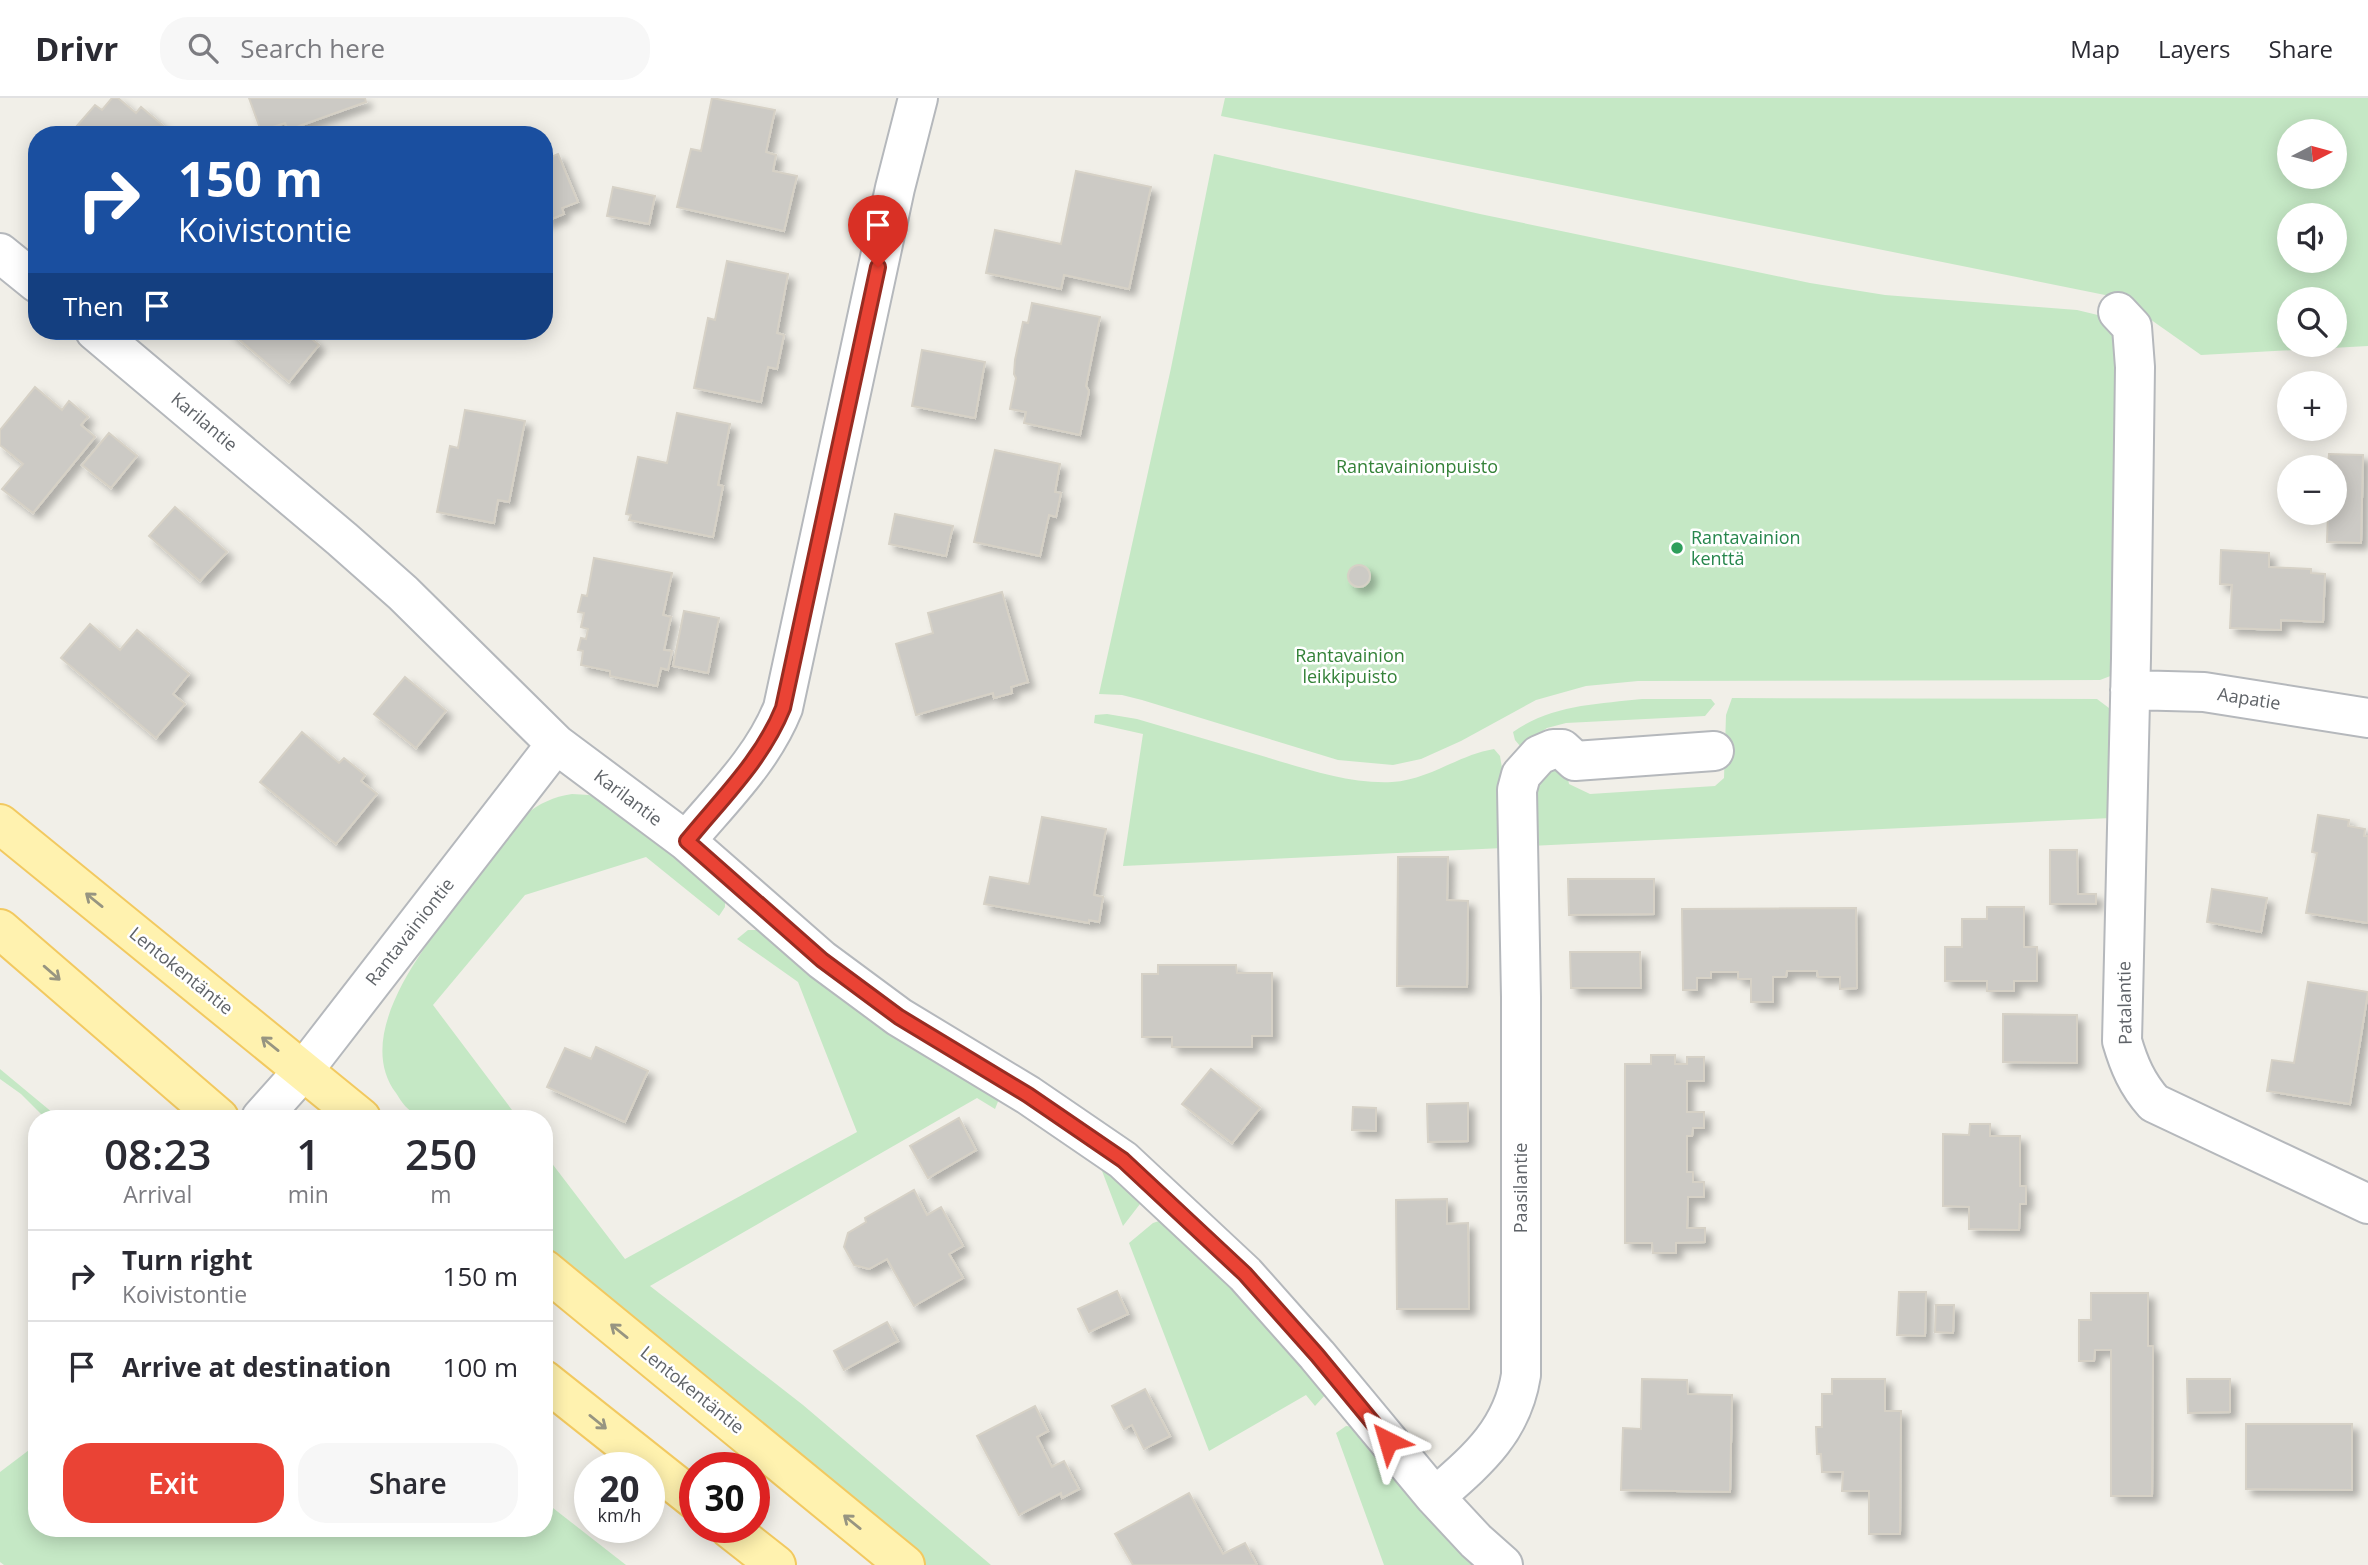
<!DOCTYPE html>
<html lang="en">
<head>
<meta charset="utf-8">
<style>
  body { margin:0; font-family:"Open Sans",sans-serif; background:#f7f7f7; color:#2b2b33; height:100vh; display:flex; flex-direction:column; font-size:26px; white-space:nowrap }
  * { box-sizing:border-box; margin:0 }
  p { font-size:23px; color:#7c7c81 }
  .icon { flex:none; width:38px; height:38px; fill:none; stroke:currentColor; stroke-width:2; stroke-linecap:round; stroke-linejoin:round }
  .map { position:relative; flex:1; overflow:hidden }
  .sheet { position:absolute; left:28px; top:1012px; width:525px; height:427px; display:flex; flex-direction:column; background:#fff; border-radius:28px; box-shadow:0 4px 18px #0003 }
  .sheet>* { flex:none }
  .hud { position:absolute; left:28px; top:28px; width:525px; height:214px; border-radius:28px; box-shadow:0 4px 18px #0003; background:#1a4fa0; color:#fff; overflow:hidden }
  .needle { width:46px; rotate:84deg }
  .buttons { position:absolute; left:2277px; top:21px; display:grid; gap:14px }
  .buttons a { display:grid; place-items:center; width:70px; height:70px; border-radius:50%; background:#fff; box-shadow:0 4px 18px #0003; font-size:35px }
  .speed { position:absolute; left:574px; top:1354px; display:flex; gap:14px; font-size:35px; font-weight:700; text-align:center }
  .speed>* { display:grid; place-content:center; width:91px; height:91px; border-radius:50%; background:#fff; box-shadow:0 4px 18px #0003; line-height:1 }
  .speed small { font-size:18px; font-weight:400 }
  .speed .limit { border:10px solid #d22; background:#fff; color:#111 }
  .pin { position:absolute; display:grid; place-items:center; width:60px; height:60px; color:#fff; margin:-72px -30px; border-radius:50% 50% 50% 0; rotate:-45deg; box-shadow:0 0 7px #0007 }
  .pin .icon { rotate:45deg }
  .me { position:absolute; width:77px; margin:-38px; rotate:320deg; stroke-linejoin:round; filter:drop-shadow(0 0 5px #0008) }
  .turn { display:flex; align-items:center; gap:24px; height:147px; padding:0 35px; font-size:32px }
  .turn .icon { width:91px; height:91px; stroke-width:2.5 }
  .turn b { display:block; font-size:49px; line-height:60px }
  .then { display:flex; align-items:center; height:66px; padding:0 35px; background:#0003; gap:14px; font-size:26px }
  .eta { display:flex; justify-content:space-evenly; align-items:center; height:119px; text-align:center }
  .eta b { font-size:42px; font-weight:600; line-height:49px }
  .button { display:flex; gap:14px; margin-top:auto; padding:14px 35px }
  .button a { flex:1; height:80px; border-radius:28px; background:#ea4335; color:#fff; font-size:28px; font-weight:600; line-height:80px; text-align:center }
  .button a+a { background:#f7f7f7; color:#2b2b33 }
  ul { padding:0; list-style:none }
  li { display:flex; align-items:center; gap:21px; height:91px; padding:0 35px; border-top:2px solid #e1e1e2 }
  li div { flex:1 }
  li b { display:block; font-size:26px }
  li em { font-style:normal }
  header { display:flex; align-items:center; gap:42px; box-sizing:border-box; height:98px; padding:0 35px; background:#fff; border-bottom:2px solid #e1e1e2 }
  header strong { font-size:33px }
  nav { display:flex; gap:38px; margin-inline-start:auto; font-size:24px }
  .search { width:490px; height:63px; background:#f7f7f7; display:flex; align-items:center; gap:18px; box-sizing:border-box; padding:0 24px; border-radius:28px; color:#7c7c81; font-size:26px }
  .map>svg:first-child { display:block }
  .green { fill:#c5e8c5; fill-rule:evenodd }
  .building { fill:#cccac5; stroke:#d6d1c6; stroke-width:2; filter:url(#shadow) }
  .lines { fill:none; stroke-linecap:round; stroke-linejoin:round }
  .minor-casing { stroke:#b5b8bc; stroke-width:42 }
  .major-casing { stroke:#f2c960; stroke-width:42 }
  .minor { stroke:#fff; stroke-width:38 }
  .major { stroke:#fff2af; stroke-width:38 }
  .oneway { stroke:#979581 }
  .route-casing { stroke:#982c22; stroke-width:18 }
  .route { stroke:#ea4335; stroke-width:12 }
  .leisure-dot { fill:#2e9e5b; stroke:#fff; stroke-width:2.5 }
  .labels { text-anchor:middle; stroke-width:5; stroke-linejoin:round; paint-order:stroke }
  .street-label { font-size:18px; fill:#5f6368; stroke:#fff }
  .park-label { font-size:18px; fill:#348238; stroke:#fff }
  .leisure-label { font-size:18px; fill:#27864d; stroke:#fff; text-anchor:start }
</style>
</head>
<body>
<header>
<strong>Drivr</strong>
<div class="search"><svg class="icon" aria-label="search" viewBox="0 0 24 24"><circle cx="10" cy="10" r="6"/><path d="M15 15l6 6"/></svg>Search here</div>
<nav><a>Map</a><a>Layers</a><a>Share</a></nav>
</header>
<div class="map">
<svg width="2368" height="1467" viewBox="0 0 2368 1467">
  <defs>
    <filter id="shadow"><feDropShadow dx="6" dy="6" stdDeviation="3.5" flood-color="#0004"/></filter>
  </defs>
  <rect width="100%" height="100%" fill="#f1efe8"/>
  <path class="green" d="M 1225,0 L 2368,0 L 2368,248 L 2201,257 L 2120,200 L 1221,18 ZM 2289,33 L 2334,33 L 2334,79 L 2289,79 ZM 2289,117 L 2334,117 L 2334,163 L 2289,163 ZM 2289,201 L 2334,201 L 2334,247 L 2289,247 Z
    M 1214,56 L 1480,116 L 1810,185 L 1885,197 L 2077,212 L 2102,218 L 2122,236 L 2113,577 L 2100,582 L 1638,583 L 1586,588 L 1536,602 L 1461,643 L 1421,661 L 1393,667 L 1338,662 L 1142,602 L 1122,597 L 1099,596 L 1171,270 Z
    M 1732,600 L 2097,601 L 2113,613 L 2111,720 L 1530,748 C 1530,719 1525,673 1566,670 L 1569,686 L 1590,696 L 1715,688 L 1724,680 L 1726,617 Z
    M 1642,601 L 1711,601 L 1715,606 L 1705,618 L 1566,625 L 1547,630 L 1520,648 L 1515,642 L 1513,634 C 1551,607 1597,606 1642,601 Z
    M 1107,616 L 1137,621 C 1180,634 1223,646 1266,659 C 1306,671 1349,686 1392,684 C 1429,682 1458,657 1494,651 L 1500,658 L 1502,670 L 1503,750 L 1123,768 L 1143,636 L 1094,625 L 1095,617 Z
    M 572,696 L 589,697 L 613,709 L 674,754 L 725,801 L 725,809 L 719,818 L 646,759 L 525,797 L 433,907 L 518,1020 C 490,1020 443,1025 418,1017 C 408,1014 401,1003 396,995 C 351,935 429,843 464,797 C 484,770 505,744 525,717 C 540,705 553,699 572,696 Z
    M 748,832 L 759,832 L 999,1001 L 995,1011 L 977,1000 L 650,1188 L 803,1307 L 991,1467 L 926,1467 L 573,1175 L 544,1143 L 544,1055 L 625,1161 L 857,1034 L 798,884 L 737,841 Z
    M 0,971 L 59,1020 L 45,1020 L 21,996 L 0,981 Z
    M 1099,1065 L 1140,1106 L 1123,1128 Z
    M 1159,1123 L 1165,1125 L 1230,1184 L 1327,1295 L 1315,1308 L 1306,1297 L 1209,1353 L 1129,1145 L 1153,1125 Z
    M 1346,1328 L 1356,1329 L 1481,1467 L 1384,1467 L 1336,1335 Z
    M 37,1346 L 37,1430 L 544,1430 L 544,1403 L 626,1467 L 4,1467 L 0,1464 L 0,1374 Z"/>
  <path class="building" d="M 112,0 L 118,0 L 136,15 L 141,9 L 174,37 L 81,37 L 83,35 L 76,29 L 95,7 L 102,12 Z
    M 249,0 L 365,0 L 366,4 L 288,32 L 285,25 L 261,33 Z
    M 712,0 L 775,12 L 766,54 L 776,57 L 773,73 L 797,78 L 784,133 L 677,109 L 691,51 L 701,53 Z
    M 558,56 L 578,104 L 562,110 L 564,116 L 544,124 L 544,62 Z
    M 1076,73 L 1151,89 L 1129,191 L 1064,177 L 1061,191 L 986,175 L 995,132 L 1061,146 Z
    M 613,89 L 655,98 L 649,126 L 607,118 Z
    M 727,163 L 788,176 L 777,235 L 784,237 L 777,271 L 768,269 L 761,304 L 694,290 L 708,220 L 715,222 Z
    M 1032,205 L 1100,219 L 1086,288 L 1089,293 L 1080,337 L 1024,325 L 1026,314 L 1010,311 L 1016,280 L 1014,276 L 1015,262 L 1023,224 L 1028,225 Z
    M 229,233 L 302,233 L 319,247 L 289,284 Z
    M 922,252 L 985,264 L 975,320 L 912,308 Z
    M 35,289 L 62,312 L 69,303 L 88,319 L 81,327 L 95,339 L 33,415 L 2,391 L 23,366 L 0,347 L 0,332 Z
    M 465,312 L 525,323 L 509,404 L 498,402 L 494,425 L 437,414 L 450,348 L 458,350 Z
    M 677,315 L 730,326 L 718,387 L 723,388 L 713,439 L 629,422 L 631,417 L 626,416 L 638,359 L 667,365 Z
    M 109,335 L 137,358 L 111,390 L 82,367 Z
    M 995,352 L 1060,366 L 1055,394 L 1061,395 L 1056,419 L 1049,417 L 1040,458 L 974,444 Z
    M 2329,356 L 2363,357 L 2361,445 L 2327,444 L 2328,415 L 2334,415 L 2334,369 L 2328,369 Z
    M 175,409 L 227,454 L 200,483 L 149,438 Z
    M 895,416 L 953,428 L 946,458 L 889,446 Z
    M 2221,452 L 2269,455 L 2269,469 L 2311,471 L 2311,475 L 2325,476 L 2323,524 L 2281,522 L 2281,532 L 2230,530 L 2232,487 L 2220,486 Z
    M 594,460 L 672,475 L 663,517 L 671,519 L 664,552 L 672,553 L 668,572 L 661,570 L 657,588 L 610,578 L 610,573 L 581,567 L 583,553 L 578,552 L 581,540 L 586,541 L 588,531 L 581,529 L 584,515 L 578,514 L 582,497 L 587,498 Z
    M1348 478a11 11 0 1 1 22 0a11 11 0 1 1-22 0Z
    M 1002,494 L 1028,584 L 1011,589 L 1012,595 L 994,600 L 993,595 L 916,617 L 896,546 L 933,535 L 928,515 Z
    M 684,513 L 719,520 L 708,575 L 673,568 Z
    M 90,526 L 120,552 L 137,532 L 189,576 L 173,596 L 185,606 L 156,640 L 61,560 Z
    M 405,579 L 446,613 L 416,650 L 374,616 Z
    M 302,634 L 339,665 L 344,660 L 365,677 L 361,683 L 377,696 L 336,746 L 260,684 Z
    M 2318,717 L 2349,722 L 2348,728 L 2365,731 L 2364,738 L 2368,738 L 2368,825 L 2306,815 L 2317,755 L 2312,754 Z
    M 1042,719 L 1106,731 L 1094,797 L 1103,799 L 1099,824 L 1089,822 L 1089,825 L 984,806 L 990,779 L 1029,786 Z
    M 2050,752 L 2077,752 L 2078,796 L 2096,796 L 2096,806 L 2050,806 Z
    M 1398,759 L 1448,759 L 1447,802 L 1468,803 L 1467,889 L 1397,888 Z
    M 1568,781 L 1654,781 L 1654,816 L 1569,817 Z
    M 2212,791 L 2267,800 L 2261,834 L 2207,824 Z
    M 1987,809 L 2024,809 L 2024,849 L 2037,849 L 2037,883 L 2014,883 L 2014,893 L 1987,893 L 1987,883 L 1945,883 L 1945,849 L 1962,849 L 1962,821 L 1987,821 Z
    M 1856,810 L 1857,890 L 1840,891 L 1840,879 L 1818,879 L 1817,873 L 1787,873 L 1786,879 L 1773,879 L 1773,904 L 1751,904 L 1751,881 L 1738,881 L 1738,874 L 1711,874 L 1711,880 L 1697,880 L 1697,892 L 1683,892 L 1682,811 Z
    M 1570,854 L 1640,854 L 1641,890 L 1571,890 Z
    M 1158,867 L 1236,867 L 1237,875 L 1272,875 L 1272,938 L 1252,938 L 1252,949 L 1172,949 L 1172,939 L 1142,939 L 1142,876 L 1158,876 Z
    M 2308,884 L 2368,894 L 2350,1006 L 2267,993 L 2272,962 L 2294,965 Z
    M 2003,916 L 2077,917 L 2077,965 L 2003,964 Z
    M 596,949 L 648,973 L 625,1024 L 547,989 L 565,950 L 591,961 Z
    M 1651,957 L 1675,957 L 1675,966 L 1687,966 L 1687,959 L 1704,959 L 1704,983 L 1687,983 L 1687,1014 L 1704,1014 L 1704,1030 L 1693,1030 L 1692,1038 L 1687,1038 L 1687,1074 L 1693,1074 L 1693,1084 L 1704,1084 L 1704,1099 L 1688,1099 L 1687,1130 L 1705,1130 L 1705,1144 L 1676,1145 L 1676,1155 L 1653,1155 L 1652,1145 L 1625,1145 L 1625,966 L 1651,966 Z
    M 1211,971 L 1260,1010 L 1232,1045 L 1182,1006 Z
    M 1468,1005 L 1468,1043 L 1428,1044 L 1427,1006 Z
    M 1353,1009 L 1376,1010 L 1376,1033 L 1352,1032 Z
    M 959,1020 L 976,1052 L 928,1080 L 910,1048 Z
    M 1970,1026 L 1990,1026 L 1990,1038 L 2020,1038 L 2020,1088 L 2026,1088 L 2026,1106 L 2020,1106 L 2019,1132 L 1969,1131 L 1969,1109 L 1943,1108 L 1943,1036 L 1969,1037 Z
    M 914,1092 L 927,1117 L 941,1109 L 963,1148 L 949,1156 L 963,1180 L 914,1208 L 887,1161 L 869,1171 L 854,1167 L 844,1149 L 848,1135 L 866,1124 L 865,1120 Z
    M 1447,1101 L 1447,1126 L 1468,1125 L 1469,1211 L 1397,1211 L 1396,1102 Z
    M 1117,1193 L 1128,1216 L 1089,1234 L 1078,1211 Z
    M 1899,1194 L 1926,1194 L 1925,1238 L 1897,1237 Z
    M 2091,1195 L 2148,1195 L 2148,1248 L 2153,1248 L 2152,1398 L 2111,1398 L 2111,1252 L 2095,1252 L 2094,1263 L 2079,1263 L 2079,1222 L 2091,1222 Z
    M 1936,1207 L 1954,1207 L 1953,1235 L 1935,1234 Z
    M 887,1224 L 898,1243 L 844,1272 L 834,1253 Z
    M 1642,1281 L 1687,1282 L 1688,1296 L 1732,1297 L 1730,1394 L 1621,1392 L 1623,1330 L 1641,1331 Z
    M 1832,1281 L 1885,1281 L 1885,1313 L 1901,1313 L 1900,1436 L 1869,1436 L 1869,1393 L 1842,1393 L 1843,1374 L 1822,1374 L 1821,1356 L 1817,1356 L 1816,1329 L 1822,1329 L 1822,1296 L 1832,1296 Z
    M 2187,1281 L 2230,1281 L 2230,1314 L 2188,1315 Z
    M 1145,1291 L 1170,1338 L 1144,1351 L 1132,1327 L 1124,1331 L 1112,1308 Z
    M 1035,1308 L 1048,1333 L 1037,1339 L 1052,1369 L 1064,1363 L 1079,1391 L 1062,1400 L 1061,1395 L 1019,1417 L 977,1338 Z
    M 2246,1326 L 2352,1326 L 2352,1392 L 2246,1391 Z
    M 1189,1395 L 1223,1456 L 1245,1445 L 1257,1467 L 1133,1467 L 1115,1436 Z"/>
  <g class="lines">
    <g class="minor-casing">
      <path id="minor" d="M 0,155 L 37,185
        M 2118,214 L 2132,229 L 2135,269 L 2131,560 L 2122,943 C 2129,967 2137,986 2154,1005 L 2368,1106
        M 95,233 L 342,441 L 403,495 L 556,646 L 686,743 L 822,862 L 899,919 L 1028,997 L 1123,1062 L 1245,1176 L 1317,1257 L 1435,1399 L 1476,1443 L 1503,1467
        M 2130,592 L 2204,594 L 2368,620
        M 686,743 C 722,700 762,662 783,610 L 895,90 L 918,0
        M 261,1020 L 303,973 L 556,646
        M 1435,1399 C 1476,1363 1512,1334 1521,1277 L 1521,899 L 1517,692 L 1521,677 L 1539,657 L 1553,651 L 1562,651 L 1575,663 L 1714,653"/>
    </g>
    <g class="major-casing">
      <path id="major" d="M 0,726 L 361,1020
        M 0,831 L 219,1020
        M 544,1171 L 905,1467
        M 544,1282 L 695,1402
        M 729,1430 L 776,1467"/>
    </g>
    <use href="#minor" class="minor"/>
    <use href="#major" class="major"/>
  </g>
  <defs><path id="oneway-shaft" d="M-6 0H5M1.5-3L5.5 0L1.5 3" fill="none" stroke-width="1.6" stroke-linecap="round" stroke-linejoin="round" transform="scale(1.75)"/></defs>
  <g class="oneway">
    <use href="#oneway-shaft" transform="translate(94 802) rotate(-141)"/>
    <use href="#oneway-shaft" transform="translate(52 875) rotate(41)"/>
    <use href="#oneway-shaft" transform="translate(270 946) rotate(-141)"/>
    <use href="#oneway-shaft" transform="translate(619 1233) rotate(-141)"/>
    <use href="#oneway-shaft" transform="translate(598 1324) rotate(39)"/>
    <use href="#oneway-shaft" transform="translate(852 1424) rotate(-141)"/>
  </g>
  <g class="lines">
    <g class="route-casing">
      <path id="route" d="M 878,169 L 783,610 C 762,662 722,700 687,743 L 822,862 L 899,919 L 1028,997 L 1123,1062 L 1245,1176 L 1317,1257 L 1388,1343"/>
    </g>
    <use href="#route" class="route"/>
  </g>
  <circle class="leisure-dot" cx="1677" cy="450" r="7"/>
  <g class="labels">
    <g class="street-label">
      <text transform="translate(204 324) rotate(40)" y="6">Karilantie</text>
      <text transform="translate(2249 601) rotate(9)" y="6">Aapatie</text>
      <text transform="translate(628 700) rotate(37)" y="6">Karilantie</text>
      <text transform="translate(410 834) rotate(-52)" y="6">Rantavainiontie</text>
      <text transform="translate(181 873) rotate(39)" y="6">Lentokentäntie</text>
      <text transform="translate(2125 905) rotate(-91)" y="6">Patalantie</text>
      <text transform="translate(1521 1090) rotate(-90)" y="6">Paasilantie</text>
      <text transform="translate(692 1292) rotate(39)" y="6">Lentokentäntie</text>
    </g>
    <g class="park-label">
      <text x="1417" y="375">Rantavainionpuisto</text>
      <text x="1350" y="564">Rantavainion<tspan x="1350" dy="21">leikkipuisto</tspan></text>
    </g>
    <g class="leisure-label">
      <text x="1691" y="446">Rantavainion<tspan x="1691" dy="21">kenttä</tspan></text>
    </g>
  </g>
</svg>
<div class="buttons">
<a><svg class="needle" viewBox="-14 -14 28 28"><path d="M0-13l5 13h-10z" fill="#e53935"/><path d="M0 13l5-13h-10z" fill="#7c7c81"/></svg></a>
<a><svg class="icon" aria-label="sound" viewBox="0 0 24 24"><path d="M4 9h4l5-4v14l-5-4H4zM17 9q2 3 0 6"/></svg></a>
<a><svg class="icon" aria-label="search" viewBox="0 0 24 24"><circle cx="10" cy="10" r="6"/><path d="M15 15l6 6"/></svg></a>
<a>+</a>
<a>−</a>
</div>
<div class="speed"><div>20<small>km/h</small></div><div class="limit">30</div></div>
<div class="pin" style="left:878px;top:169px;background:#d93025"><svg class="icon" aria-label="arrive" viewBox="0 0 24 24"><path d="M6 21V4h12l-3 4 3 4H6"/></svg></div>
<svg class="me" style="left:1388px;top:1343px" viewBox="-20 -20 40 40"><path d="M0-17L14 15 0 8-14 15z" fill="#ea4335" stroke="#fff" stroke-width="4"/></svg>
<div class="hud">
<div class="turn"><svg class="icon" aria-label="right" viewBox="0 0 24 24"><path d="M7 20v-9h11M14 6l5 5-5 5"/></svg><div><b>150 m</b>Koivistontie</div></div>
<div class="then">Then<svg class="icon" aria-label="arrive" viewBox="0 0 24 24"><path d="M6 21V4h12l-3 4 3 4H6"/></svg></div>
</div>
<section class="sheet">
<div class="eta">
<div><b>08:23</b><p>Arrival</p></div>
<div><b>1</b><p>min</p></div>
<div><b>250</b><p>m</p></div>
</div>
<ul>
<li><svg class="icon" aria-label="right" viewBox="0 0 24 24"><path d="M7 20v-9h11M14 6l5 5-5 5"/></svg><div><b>Turn right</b><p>Koivistontie</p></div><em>150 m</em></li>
<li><svg class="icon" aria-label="arrive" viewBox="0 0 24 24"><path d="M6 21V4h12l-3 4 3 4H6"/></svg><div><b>Arrive at destination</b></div><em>100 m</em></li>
</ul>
<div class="button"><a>Exit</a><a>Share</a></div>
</section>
</div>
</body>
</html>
